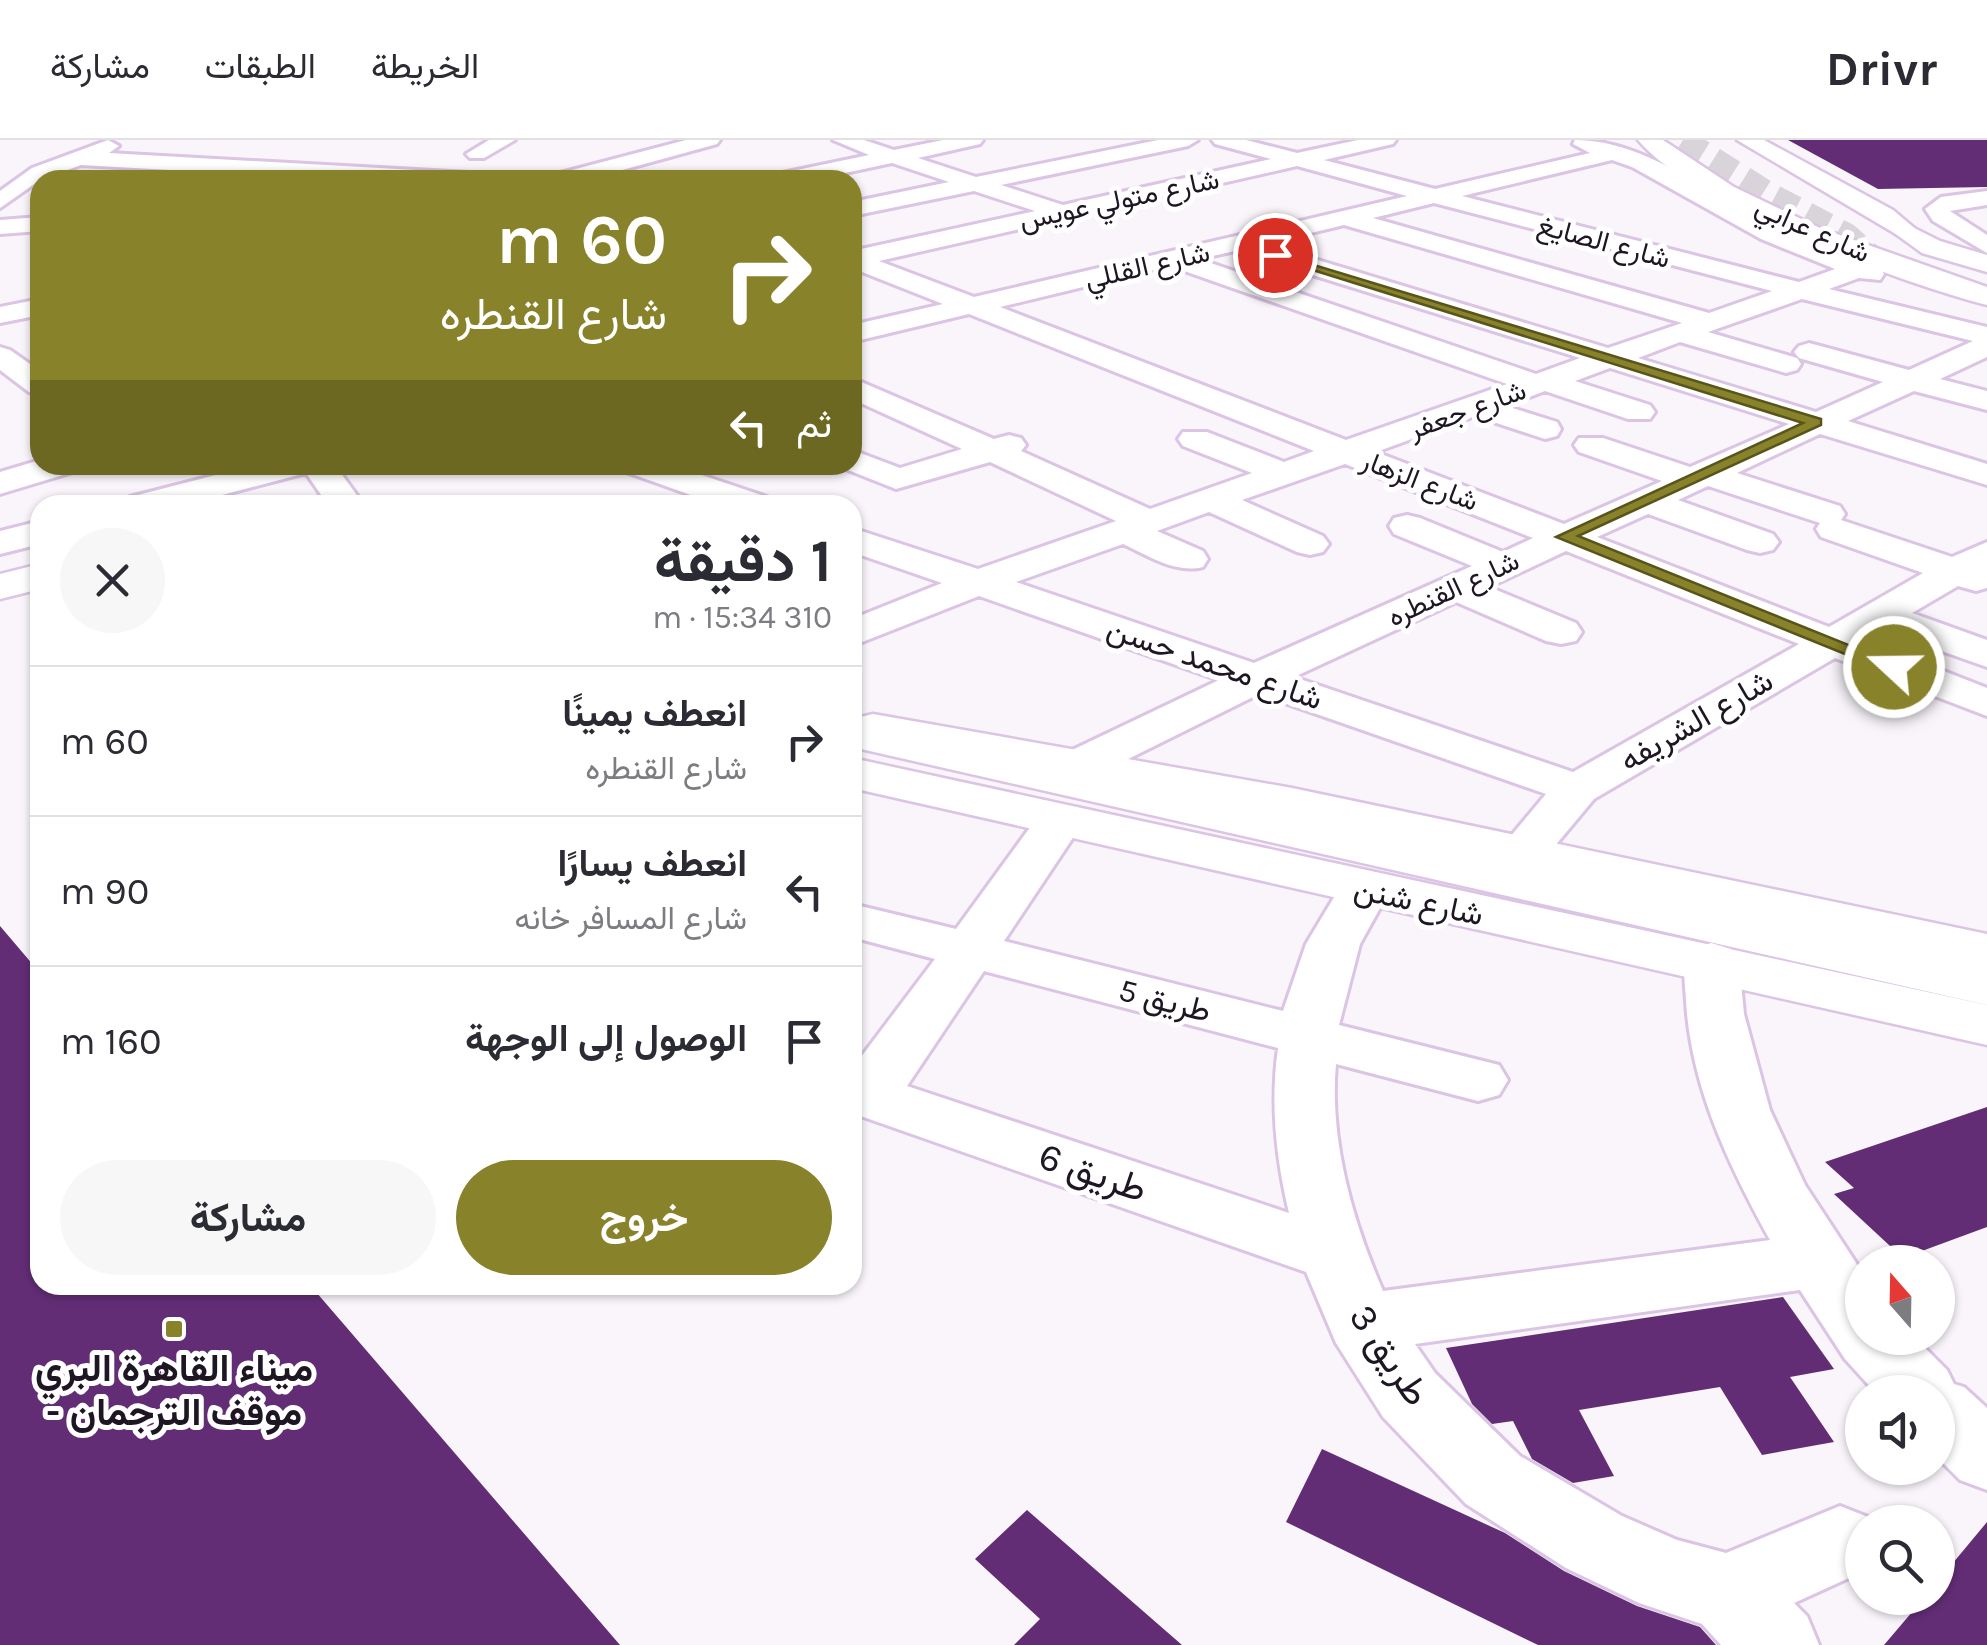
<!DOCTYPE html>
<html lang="ar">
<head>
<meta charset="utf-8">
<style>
  body { margin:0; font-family:Karla,Vazirmatn,sans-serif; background:#f7f7f7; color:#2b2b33; direction:rtl; height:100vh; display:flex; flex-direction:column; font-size:38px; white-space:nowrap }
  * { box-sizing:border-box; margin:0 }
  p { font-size:32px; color:#7c7c81 }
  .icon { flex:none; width:55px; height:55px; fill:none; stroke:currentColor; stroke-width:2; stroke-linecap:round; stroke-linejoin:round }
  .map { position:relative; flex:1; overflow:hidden; direction:ltr }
  .sheet { position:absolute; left:30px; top:355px; width:832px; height:800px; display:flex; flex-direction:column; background:#fff; border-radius:30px; box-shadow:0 2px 8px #0004; direction:rtl }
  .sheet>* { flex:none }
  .top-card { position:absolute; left:30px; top:30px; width:832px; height:305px; border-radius:30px; box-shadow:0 2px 8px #0004; direction:rtl; background:#88822a; color:#fff; overflow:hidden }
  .needle { width:65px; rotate:340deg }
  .fabs { position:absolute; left:1845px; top:1105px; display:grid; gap:20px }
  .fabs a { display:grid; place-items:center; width:110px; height:110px; border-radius:50%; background:#fff; box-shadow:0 2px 8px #0004; font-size:50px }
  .pin { position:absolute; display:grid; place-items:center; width:85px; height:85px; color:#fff; margin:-42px; border:5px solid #fff; border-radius:50%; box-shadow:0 2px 10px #0007 }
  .me { position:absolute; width:110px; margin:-55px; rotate:291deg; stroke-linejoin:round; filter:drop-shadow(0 0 8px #0008) }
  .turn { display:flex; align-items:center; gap:35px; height:210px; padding:0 30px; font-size:45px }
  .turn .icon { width:130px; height:130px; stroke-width:2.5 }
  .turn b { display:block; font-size:70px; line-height:85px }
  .then { display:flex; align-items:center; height:95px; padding:0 30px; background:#0003; gap:20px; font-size:38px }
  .round { display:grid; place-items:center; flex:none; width:105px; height:105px; border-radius:52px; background:#f7f7f7 }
  .head { display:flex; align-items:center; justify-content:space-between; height:170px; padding:0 30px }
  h1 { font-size:60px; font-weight:700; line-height:75px }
  .primary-button { display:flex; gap:20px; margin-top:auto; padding:20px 30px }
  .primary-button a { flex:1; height:115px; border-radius:60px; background:#88822a; color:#fff; font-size:40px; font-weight:700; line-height:115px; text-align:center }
  .primary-button a+a { background:#f7f7f7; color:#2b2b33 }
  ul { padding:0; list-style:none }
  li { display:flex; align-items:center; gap:30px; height:150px; padding:0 30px; border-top:2px solid #e1e1e2 }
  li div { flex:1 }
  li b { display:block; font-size:38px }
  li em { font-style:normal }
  header { display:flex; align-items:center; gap:60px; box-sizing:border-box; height:140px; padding:0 50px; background:#fff; border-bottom:2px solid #e1e1e2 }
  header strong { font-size:48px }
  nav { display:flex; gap:55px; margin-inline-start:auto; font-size:35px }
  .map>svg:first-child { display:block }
  .building { fill:#622d75 }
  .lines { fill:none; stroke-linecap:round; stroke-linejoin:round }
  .primary-tunnel { stroke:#d8d4da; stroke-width:24; stroke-dasharray:24 12; stroke-linecap:butt }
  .minor-casing { stroke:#dbc4e4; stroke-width:6 }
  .tertiary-casing { stroke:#dbc4e4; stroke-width:5 }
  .primary-casing { stroke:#dbc4e4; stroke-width:5 }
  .motorway-casing { stroke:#dbc4e4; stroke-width:5 }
  .minor { fill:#fff; fill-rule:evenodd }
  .tertiary { fill:#fff; fill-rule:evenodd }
  .primary { fill:#fff; fill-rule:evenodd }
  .motorway { fill:#fff; fill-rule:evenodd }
  .route { fill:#88822a; stroke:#58541b; stroke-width:2.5 }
  .poi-dot { fill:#88822a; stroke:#fff; stroke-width:4 }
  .labels { text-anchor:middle; stroke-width:10; stroke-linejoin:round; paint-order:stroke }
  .far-street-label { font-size:28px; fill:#1e1622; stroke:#fff }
  .street-label { font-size:32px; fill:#1e1622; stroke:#fff }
  .near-street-label { font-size:38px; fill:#1e1622; stroke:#fff }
  .near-poi-label { font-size:38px; font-weight:bold; fill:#1e1622; stroke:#fff }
</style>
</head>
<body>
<header>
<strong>Drivr</strong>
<nav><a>الخريطة</a><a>الطبقات</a><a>مشاركة</a></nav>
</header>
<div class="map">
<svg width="1987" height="1505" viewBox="0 0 1987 1505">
  <rect width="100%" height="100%" fill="#f9f5fb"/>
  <path class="building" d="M 1788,0 L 1987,0 L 1987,47 L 1878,49 Z
    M 0,786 L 40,833 L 40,1145 L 310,1145 L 620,1505 L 0,1505 Z
    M 1987,967 L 1987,1087 L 1903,1118 L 1834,1054 L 1854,1048 L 1825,1022 Z
    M 1783,1157 L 1834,1229 L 1790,1237 L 1834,1302 L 1762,1315 L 1720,1247 L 1579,1270 L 1614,1336 L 1573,1343 L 1532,1319 L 1513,1281 L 1492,1284 L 1472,1264 L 1446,1208 Z
    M 1322,1309 L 1505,1393 L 1564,1431 L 1637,1466 L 1700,1487 L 1716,1505 L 1538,1505 L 1286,1382 Z
    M 1027,1370 L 1182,1505 L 1014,1505 L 1040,1479 L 975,1419 Z
    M 1987,1382 L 1987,1505 L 1884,1505 L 1924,1458 L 1938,1458 L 1938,1441 Z"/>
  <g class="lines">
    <path class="primary-tunnel" d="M 1683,0 L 1769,54 L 1847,95 L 1871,116"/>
    <g class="minor-casing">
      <path id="minor" d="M 108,0 L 119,6 L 109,13 L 470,33 L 481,40 L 353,40 L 81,25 L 40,40 L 0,68 L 0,51 L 32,28 Z
        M 489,0 L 515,0 L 484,18 L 470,18 L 466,14 Z
        M 686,0 L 720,0 L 717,4 L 586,40 L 550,40 L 553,35 Z
        M 833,0 L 864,0 L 894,10 L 943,0 L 983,0 L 980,4 L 918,18 L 976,37 L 1158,0 L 1198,0 L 1188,6 L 1001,45 L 1063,65 L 1271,19 L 1215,4 L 1212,0 L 1246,0 L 1297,13 L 1358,0 L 1396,0 L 1393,4 L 1324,20 L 1435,49 L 1590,13 L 1573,4 L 1575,0 C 1649,0 1714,59 1779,89 C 1812,104 1847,115 1880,128 L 1884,134 L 1880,140 L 1859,138 L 1829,149 L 1987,187 L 1987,217 L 1940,239 L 1987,251 L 1987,270 L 1914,251 L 1848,281 L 1987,324 L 1987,345 L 1820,294 L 1737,333 L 1840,366 L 1845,374 L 1841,380 L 1952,417 L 1987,402 L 1987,448 L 1976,451 L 1958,446 L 1912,473 L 1987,500 L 1987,527 L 1882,490 L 1865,500 L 1987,548 L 1987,576 L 1835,518 L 1594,659 L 1543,720 L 1525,724 L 1507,720 L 1500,709 L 1546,654 L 1259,554 L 1102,632 L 1085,636 L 1068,632 L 1062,622 L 1068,612 L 1219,540 L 979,456 L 852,506 L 852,479 L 942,443 L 852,412 L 852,388 L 978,429 L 1116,381 L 990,322 L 896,349 L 843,328 L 841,325 L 852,325 L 855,311 L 900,328 L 962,309 L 852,259 L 852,238 L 994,299 L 1009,295 L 1021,298 L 1026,305 L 1021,311 L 1150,369 L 1252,333 L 1183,306 L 1178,299 L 1183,292 L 1207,292 L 1284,322 L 1314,311 L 969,174 L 852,202 L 852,185 L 943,164 L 852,128 L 852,111 L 1035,71 L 974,51 L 852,76 L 852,62 L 949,42 L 892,23 L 812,40 L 770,40 L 773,35 L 869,15 ZM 1612,20 L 1632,27 L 1761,99 L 1835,129 L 1799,142 L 1462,56 ZM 1297,26 L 1407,56 L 974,157 L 879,121 ZM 1434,63 L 1772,151 L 1709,173 L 1373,78 ZM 1344,85 L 1682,183 L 1608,208 L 1265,104 ZM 1235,111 L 1580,218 L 1536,234 L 1199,119 ZM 1170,126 L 1507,244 L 1346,300 L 1000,167 ZM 1802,159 L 1973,201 L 1909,230 L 1809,203 L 1799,206 L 1794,212 L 1799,218 L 1883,242 L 1816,272 L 1638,218 L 1680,202 L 1786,233 L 1797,230 L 1801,224 L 1797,218 L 1708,192 ZM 1610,228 L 1789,284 L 1690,327 L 1603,298 L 1579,298 L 1574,305 L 1579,312 L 1662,341 L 1564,384 L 1376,312 L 1475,276 L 1545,299 L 1557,296 L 1561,289 L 1557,282 L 1506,266 L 1545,251 L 1628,279 L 1650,279 L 1655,272 L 1650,265 L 1575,241 ZM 1345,324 L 1533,398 L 1503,412 L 1420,378 L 1407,375 L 1394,378 L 1389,386 L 1394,394 L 1472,426 L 1254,523 L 1016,442 L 1123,404 C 1147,415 1175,434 1203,427 L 1208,419 L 1203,411 L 1157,391 L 1209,372 L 1297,412 L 1310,415 L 1323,412 L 1329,404 L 1323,396 L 1242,360 ZM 1708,346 L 1820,383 L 1816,389 L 1821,397 L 1923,433 L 1829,487 L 1597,397 L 1648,374 L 1747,410 L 1760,413 L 1773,410 L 1779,402 L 1773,394 L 1678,360 ZM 1566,411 L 1799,504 L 1573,632 L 1294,537 L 1456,462 L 1546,501 L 1561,504 L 1576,501 L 1582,492 L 1576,483 L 1489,447 Z
        M 1987,51 L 1987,65 L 1950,71 L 1987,95 L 1987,113 L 1933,81 L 1925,69 L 1941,57 Z
        M 40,77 L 40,91 L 0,94 L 0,80 Z
        M 40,159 L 40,175 L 0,183 L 0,167 Z
        M 0,207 L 10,210 L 40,231 L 40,254 L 29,252 L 0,230 Z
        M 40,320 L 40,325 L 78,325 L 73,332 L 0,354 L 0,332 Z
        M 255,325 L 335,325 L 364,365 L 328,365 L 306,333 L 184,365 L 125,365 L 130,357 Z
        M 621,325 L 672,325 L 767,357 L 772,365 L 719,365 L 626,332 Z
        M 40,381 L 40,404 L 0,414 L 0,391 Z
        M 1059,666 L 1076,671 L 1084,681 L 1004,801 L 1283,871 L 1306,804 L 1345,739 L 1364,734 L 1383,739 L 1390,750 L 1360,804 L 1339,885 L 1499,925 L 1508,940 L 1499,955 L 1478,961 L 1336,924 C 1329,1000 1353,1082 1383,1151 L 1770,1100 C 1729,1026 1691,947 1686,861 C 1685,841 1681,825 1691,809 L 1711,803 L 1731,809 L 1739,821 L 1744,874 L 1770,970 L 1805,1045 L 1862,1132 L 1862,1198 L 1915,1198 L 1947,1230 L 1954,1244 L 1964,1247 L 1987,1268 L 1987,1350 L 1960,1340 L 1938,1318 L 1938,1252 L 1875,1252 L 1845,1219 L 1800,1150 L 1415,1204 L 1435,1233 L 1520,1316 L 1622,1376 L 1677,1400 L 1726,1413 L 1840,1366 L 1868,1377 L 1871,1382 L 1862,1382 L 1862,1432 L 1794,1463 L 1807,1476 L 1819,1505 L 1721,1505 L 1702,1484 L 1639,1463 L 1566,1428 L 1466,1364 L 1383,1277 L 1336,1203 L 1306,1132 L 852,973 L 852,929 L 935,819 L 852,797 L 852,764 L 956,789 L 1042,671 ZM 984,831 L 1278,908 C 1270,964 1276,1018 1289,1073 L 907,946 Z"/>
    </g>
    <g class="tertiary-casing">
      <path id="tertiary" d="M 1638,0 L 1663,0 L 1734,47 L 1820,88 L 1987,147 L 1987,165 C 1901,143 1694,67 1638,0 Z
        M 1737,0 L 1764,0 L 1893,70 L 1919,92 L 1906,100 Z"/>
    </g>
    <g class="primary-casing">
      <path id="primary" d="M 1906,84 L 1940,101 L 1987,115 L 1987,132 L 1922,113 L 1893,92 Z
        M 40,424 L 40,449 L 0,459 L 0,434 Z
        M 873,574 L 1292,648 L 1987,794 L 1987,830 L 1432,707 L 856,598 L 852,583 L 856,578 Z
        M 852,618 L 1987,865 L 1987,905 L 852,648 Z"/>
    </g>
    <g class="motorway-casing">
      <path id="motorway" d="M 852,579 L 1987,827 L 1987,865 L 852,607 Z"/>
    </g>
    <use href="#minor" class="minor"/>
    <use href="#tertiary" class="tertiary"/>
    <use href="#primary" class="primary"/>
    <use href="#motorway" class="motorway"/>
  </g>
  <path class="route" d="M 1271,112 L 1821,279 L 1821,285 L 1578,396 L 1903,527 L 1894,533 L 1887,531 L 1556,397 L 1803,283 L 1271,117 Z"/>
  <rect class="poi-dot" x="164" y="1179" width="20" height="20" rx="5"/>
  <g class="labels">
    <g class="far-street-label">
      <text transform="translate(1119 59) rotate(-12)" y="10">شارع متولي عويس</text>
      <text transform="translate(1813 89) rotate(24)" y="10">شارع عرابي</text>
      <text transform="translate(1604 101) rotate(15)" y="10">شارع الصايغ</text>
      <text transform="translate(1147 125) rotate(-13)" y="10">شارع القللي</text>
      <text transform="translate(1467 269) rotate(-20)" y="10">شارع جعفر</text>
      <text transform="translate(1420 340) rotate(21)" y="10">شارع الزهار</text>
      <text transform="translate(1453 448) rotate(-25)" y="10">شارع القنطره</text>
    </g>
    <g class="street-label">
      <text transform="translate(1215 523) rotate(19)" y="11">شارع محمد حسن</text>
      <text transform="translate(1696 580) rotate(-30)" y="11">شارع الشريفه</text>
      <text transform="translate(1419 761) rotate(12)" y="11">شارع شنن</text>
      <text transform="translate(1165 860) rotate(14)" y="11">طريق 5</text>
    </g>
    <g class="near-street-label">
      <text transform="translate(1093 1032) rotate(19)" y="13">طريق 6</text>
      <text transform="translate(1390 1215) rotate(56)" y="13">طريق 3</text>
    </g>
    <g class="near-poi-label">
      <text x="174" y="1241">ميناء القاهرة البري<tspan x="174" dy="44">- موقف الترجمان</tspan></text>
    </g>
  </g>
</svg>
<div class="fabs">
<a><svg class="needle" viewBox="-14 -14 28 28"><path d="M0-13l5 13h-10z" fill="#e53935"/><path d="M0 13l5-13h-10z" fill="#7c7c81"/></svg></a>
<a><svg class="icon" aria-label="sound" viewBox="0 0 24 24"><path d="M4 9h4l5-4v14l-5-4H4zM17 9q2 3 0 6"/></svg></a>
<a><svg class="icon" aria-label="search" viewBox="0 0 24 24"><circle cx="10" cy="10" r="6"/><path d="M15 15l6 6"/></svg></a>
</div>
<div class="pin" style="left:1275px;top:115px;background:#d93025"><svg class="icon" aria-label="arrive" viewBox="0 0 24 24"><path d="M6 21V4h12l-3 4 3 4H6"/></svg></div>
<svg class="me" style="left:1894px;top:527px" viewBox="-20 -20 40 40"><circle r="17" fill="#88822a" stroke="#fff" stroke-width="3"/><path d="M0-11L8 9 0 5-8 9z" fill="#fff"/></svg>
<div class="top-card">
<div class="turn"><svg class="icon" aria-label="right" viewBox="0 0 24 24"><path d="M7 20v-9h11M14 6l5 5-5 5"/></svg><div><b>60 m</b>شارع القنطره</div></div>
<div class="then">ثم<svg class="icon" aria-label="left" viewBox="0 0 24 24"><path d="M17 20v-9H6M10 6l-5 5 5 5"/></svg></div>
</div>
<section class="sheet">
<div class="head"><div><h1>1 دقيقة</h1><p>310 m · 15:34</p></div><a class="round"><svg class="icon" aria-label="close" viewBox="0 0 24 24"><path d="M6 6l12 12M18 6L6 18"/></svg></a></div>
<ul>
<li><svg class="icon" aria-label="right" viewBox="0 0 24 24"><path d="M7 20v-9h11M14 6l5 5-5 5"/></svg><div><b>انعطف يمينًا</b><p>شارع القنطره</p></div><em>60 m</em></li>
<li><svg class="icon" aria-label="left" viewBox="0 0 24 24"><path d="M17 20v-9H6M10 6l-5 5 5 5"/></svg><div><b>انعطف يسارًا</b><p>شارع المسافر خانه</p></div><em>90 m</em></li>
<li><svg class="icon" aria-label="arrive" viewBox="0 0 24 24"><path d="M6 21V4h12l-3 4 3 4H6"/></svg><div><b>الوصول إلى الوجهة</b></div><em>160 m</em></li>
</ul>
<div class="primary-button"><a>خروج</a><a>مشاركة</a></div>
</section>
</div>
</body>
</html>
